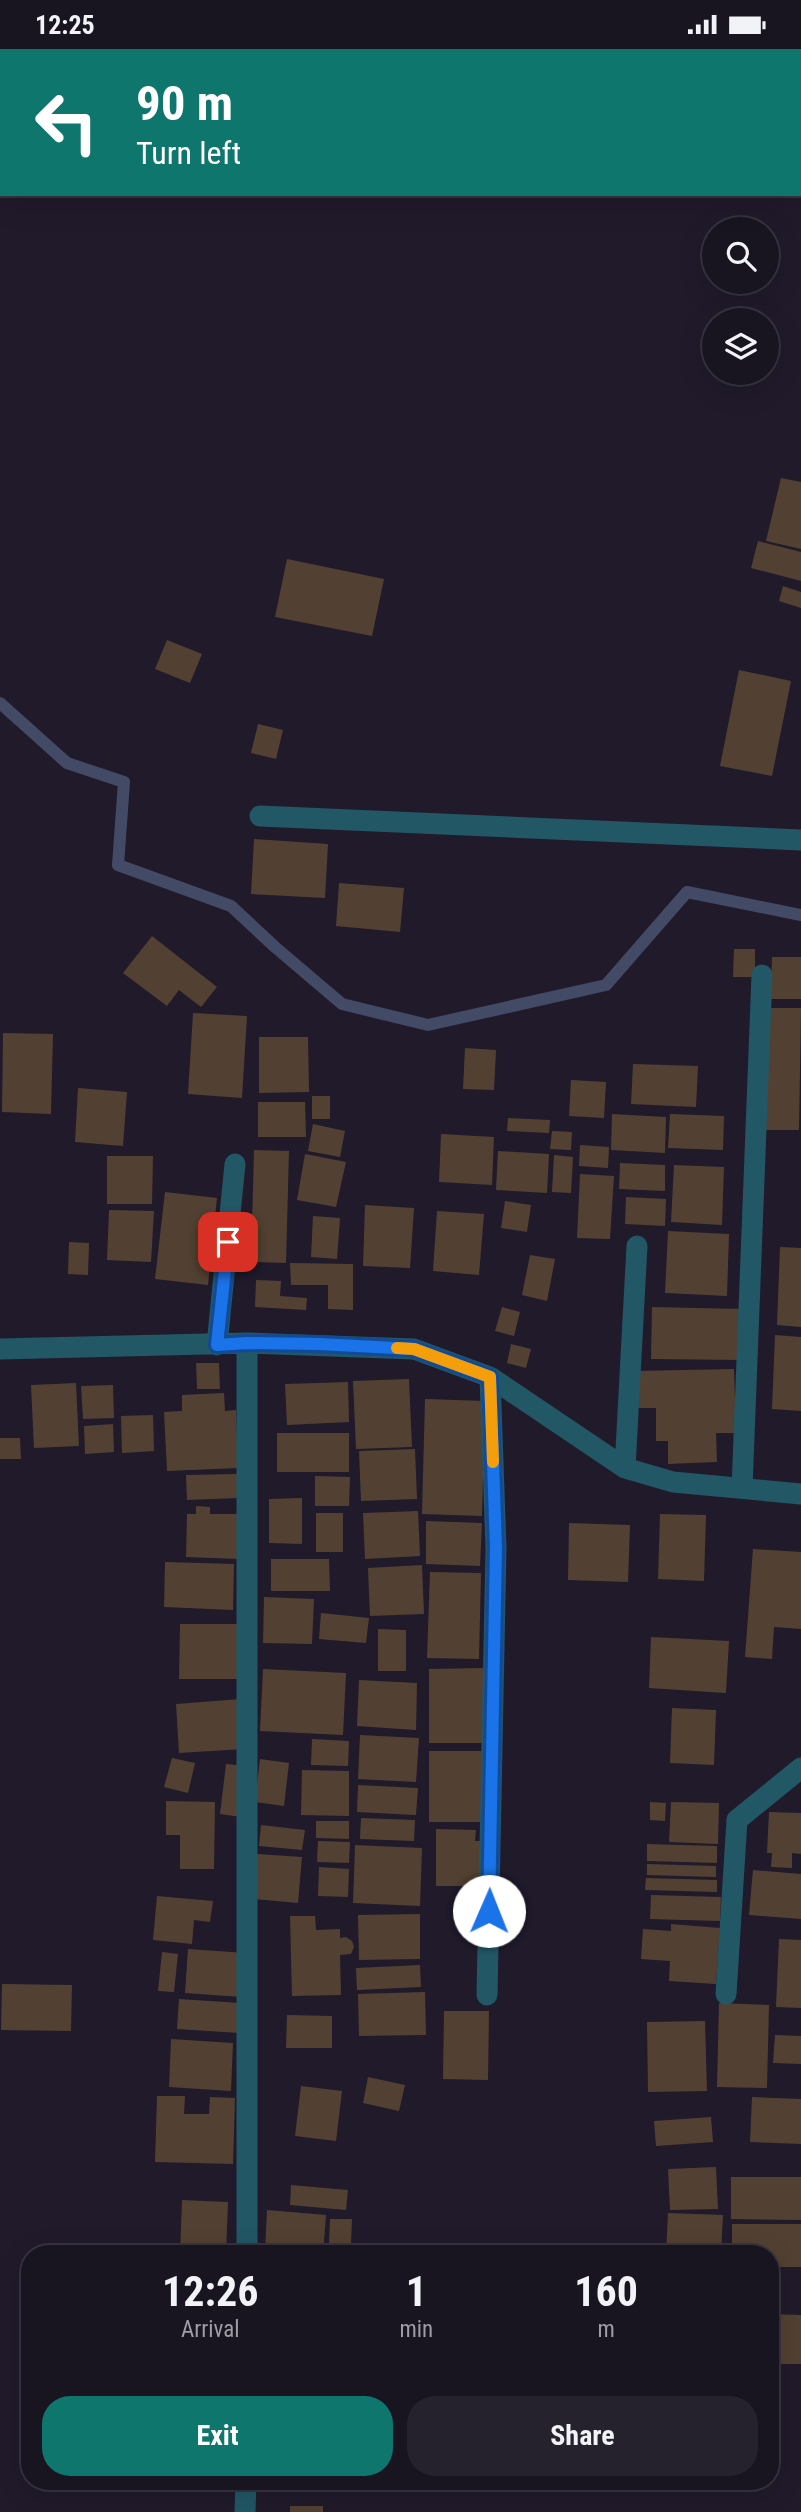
<!DOCTYPE html>
<html lang="en">
<head>
<meta charset="utf-8">
<style>
  body { margin:0; font-family:"Roboto Condensed",sans-serif; background:#25212d; color:#f1f3f6; height:100vh; display:flex; flex-direction:column; font-size:26px; white-space:nowrap }
  * { box-sizing:border-box; margin:0 }
  p { font-size:23px; color:#9f9ea5 }
  .icon { flex:none; width:38px; height:38px; fill:none; stroke:currentColor; stroke-width:2; stroke-linecap:round; stroke-linejoin:round }
  .map { position:relative; flex:1; overflow:hidden }
  .details { position:absolute; left:21px; top:2196px; width:758px; height:245px; display:flex; flex-direction:column; background:#181420; border-radius:28px; box-shadow:0 7px 28px #0002,0 0 0 2px #36333e }
  .details>* { flex:none }
  .top-card { position:absolute; left:0px; top:0px; width:802px; height:147px; box-shadow:0 7px 28px #0002,0 0 0 2px #36333e; background:#0f766e; color:#fff; overflow:hidden }
  .tools { position:absolute; left:702px; top:168px; display:grid; gap:14px }
  .tools a { display:grid; place-items:center; width:77px; height:77px; border-radius:50%; background:#181420; box-shadow:0 7px 28px #0002,0 0 0 2px #36333e; font-size:35px }
  .pin { position:absolute; display:grid; place-items:center; width:60px; height:60px; color:#fff; margin:-30px; border-radius:14px; box-shadow:0 4px 10px #0006 }
  .me { position:absolute; width:77px; margin:-38px; rotate:1deg; stroke-linejoin:round; filter:drop-shadow(0 0 5px #0008) }
  .turn { display:flex; align-items:center; gap:24px; height:147px; padding:0 21px; font-size:32px }
  .turn .icon { width:91px; height:91px; stroke-width:2.5 }
  .turn b { display:block; font-size:49px; line-height:60px }
  .eta { display:flex; justify-content:space-evenly; align-items:center; height:119px; text-align:center }
  .eta b { font-size:42px; font-weight:700; line-height:49px }
  .action { display:flex; gap:14px; margin-top:auto; padding:14px 21px }
  .action a { flex:1; height:80px; border-radius:28px; background:#0f766e; color:#fff; font-size:28px; font-weight:700; line-height:80px; text-align:center }
  .action a+a { background:#25212d; color:#f1f3f6 }
  .status { display:flex; justify-content:space-between; align-items:center; height:49px; padding:0 35px; background:#181420; direction:ltr }
  .status svg { height:19px; fill:currentColor }
  .map>svg:first-child { display:block }
  .lines { fill:none; stroke-linecap:round; stroke-linejoin:round }
  .stream { stroke:#434a65; stroke-width:12 }
  .building { fill:#524132 }
  .minor { stroke:#225766; stroke-width:21 }
  .route-casing { stroke:#114b97; stroke-width:18 }
  .route { stroke:#1a73e8; stroke-width:12 }
  .slow { stroke:#f59e0b; stroke-width:12 }
</style>
</head>
<body>
<div class="status"><b>12:25</b><svg viewBox="0 0 49 12"><path d="M0 12V9h3v3zM5 12V6h3v6zM10 12V3h3v9zM15 12V0h3v12zM26 1h20v11H26zM47 4h2v5h-2z"/></svg></div>
<div class="map">
<svg width="801" height="2463" viewBox="0 0 801 2463">
  <rect width="100%" height="100%" fill="#201a2b"/>
  <g class="lines">
    <path class="stream" d="M 0,654 L 67,714 L 124,733 L 118,816 L 231,857 L 275,898 L 342,955 L 428,976 L 606,936 L 687,843 L 801,866"/>
  </g>
  <path class="building" d="M 781,429 L 801,433 L 801,500 L 766,492 Z
    M 758,492 L 801,503 L 801,532 L 751,519 Z
    M 287,510 L 384,530 L 372,587 L 275,568 Z
    M 783,537 L 801,543 L 801,559 L 779,552 Z
    M 167,591 L 202,605 L 190,634 L 155,620 Z
    M 739,621 L 791,632 L 772,727 L 720,717 Z
    M 258,675 L 283,681 L 276,710 L 251,704 Z
    M 254,790 L 328,795 L 325,849 L 251,845 Z
    M 339,834 L 404,839 L 400,883 L 336,877 Z
    M 152,887 L 217,938 L 201,958 L 179,941 L 167,957 L 123,924 Z
    M 734,900 L 755,900 L 755,928 L 733,928 Z
    M 772,908 L 801,908 L 801,950 L 771,950 Z
    M 766,959 L 801,959 L 799,1081 L 765,1081 Z
    M 193,964 L 247,967 L 242,1049 L 188,1045 Z
    M 3,984 L 53,985 L 51,1065 L 2,1063 Z
    M 259,988 L 308,988 L 309,1043 L 259,1044 Z
    M 465,999 L 496,1001 L 494,1041 L 463,1040 Z
    M 633,1015 L 698,1017 L 696,1058 L 631,1055 Z
    M 571,1031 L 606,1033 L 604,1069 L 569,1067 Z
    M 78,1039 L 127,1043 L 123,1097 L 75,1093 Z
    M 312,1047 L 330,1047 L 330,1070 L 312,1070 Z
    M 258,1053 L 305,1053 L 306,1088 L 258,1088 Z
    M 612,1065 L 666,1068 L 665,1104 L 611,1101 Z
    M 670,1065 L 724,1067 L 723,1101 L 668,1099 Z
    M 508,1069 L 550,1071 L 549,1084 L 507,1082 Z
    M 313,1075 L 345,1082 L 340,1108 L 308,1102 Z
    M 552,1082 L 572,1083 L 571,1101 L 550,1100 Z
    M 441,1085 L 494,1088 L 492,1136 L 439,1133 Z
    M 580,1096 L 609,1098 L 608,1119 L 579,1117 Z
    M 254,1101 L 289,1102 L 286,1214 L 251,1213 Z
    M 498,1102 L 549,1105 L 547,1144 L 496,1141 Z
    M 305,1105 L 346,1113 L 336,1158 L 297,1151 Z
    M 554,1106 L 573,1108 L 571,1144 L 552,1143 Z
    M 107,1107 L 153,1107 L 152,1155 L 107,1155 Z
    M 620,1114 L 665,1116 L 665,1142 L 619,1140 Z
    M 674,1116 L 724,1118 L 722,1176 L 671,1173 Z
    M 580,1125 L 614,1127 L 610,1190 L 577,1189 Z
    M 165,1143 L 217,1149 L 208,1236 L 155,1230 Z
    M 626,1148 L 666,1150 L 665,1177 L 625,1175 Z
    M 505,1152 L 531,1156 L 527,1183 L 501,1179 Z
    M 365,1156 L 414,1159 L 410,1219 L 363,1217 Z
    M 109,1161 L 154,1162 L 151,1213 L 107,1211 Z
    M 437,1162 L 484,1165 L 479,1226 L 433,1222 Z
    M 313,1167 L 340,1169 L 337,1210 L 311,1208 Z
    M 668,1182 L 729,1185 L 727,1247 L 665,1244 Z
    M 69,1193 L 89,1194 L 88,1226 L 68,1225 Z
    M 780,1198 L 801,1199 L 801,1278 L 777,1276 Z
    M 530,1206 L 555,1210 L 547,1252 L 522,1246 Z
    M 290,1214 L 353,1215 L 353,1261 L 328,1260 L 328,1236 L 291,1236 Z
    M 256,1231 L 281,1232 L 280,1247 L 307,1249 L 306,1261 L 255,1258 Z
    M 502,1258 L 520,1263 L 514,1287 L 495,1282 Z
    M 652,1258 L 743,1260 L 742,1311 L 651,1310 Z
    M 775,1286 L 801,1288 L 801,1362 L 772,1360 Z
    M 511,1295 L 531,1300 L 526,1319 L 507,1314 Z
    M 196,1314 L 219,1314 L 220,1340 L 197,1340 Z
    M 734,1320 L 736,1384 L 716,1384 L 717,1413 L 668,1415 L 668,1392 L 656,1392 L 656,1359 L 636,1359 L 635,1322 Z
    M 409,1330 L 412,1398 L 356,1400 L 353,1332 Z
    M 348,1333 L 349,1373 L 287,1376 L 285,1335 Z
    M 76,1334 L 79,1397 L 34,1399 L 31,1336 Z
    M 113,1336 L 114,1369 L 83,1370 L 81,1337 Z
    M 224,1344 L 225,1362 L 236,1361 L 238,1419 L 167,1422 L 164,1363 L 182,1362 L 182,1346 Z
    M 425,1350 L 485,1352 L 482,1467 L 422,1465 Z
    M 153,1366 L 154,1402 L 122,1404 L 121,1367 Z
    M 113,1375 L 114,1403 L 85,1405 L 84,1377 Z
    M 277,1384 L 349,1384 L 349,1423 L 277,1423 Z
    M 0,1389 L 20,1389 L 21,1410 L 0,1410 Z
    M 415,1400 L 417,1450 L 361,1452 L 359,1402 Z
    M 237,1425 L 238,1449 L 187,1451 L 186,1426 Z
    M 315,1427 L 350,1428 L 349,1457 L 315,1457 Z
    M 302,1449 L 302,1495 L 269,1494 L 269,1450 Z
    M 196,1457 L 210,1458 L 210,1465 L 239,1465 L 238,1510 L 186,1508 L 187,1465 L 196,1465 Z
    M 418,1462 L 420,1507 L 365,1510 L 363,1464 Z
    M 316,1464 L 343,1464 L 343,1503 L 316,1503 Z
    M 660,1465 L 706,1466 L 704,1532 L 658,1530 Z
    M 426,1472 L 482,1474 L 480,1517 L 426,1515 Z
    M 569,1474 L 630,1476 L 628,1533 L 568,1531 Z
    M 753,1500 L 801,1503 L 801,1580 L 774,1578 L 772,1610 L 745,1608 Z
    M 271,1510 L 329,1510 L 330,1542 L 271,1542 Z
    M 165,1513 L 234,1515 L 233,1561 L 164,1558 Z
    M 422,1516 L 424,1565 L 370,1567 L 368,1519 Z
    M 430,1523 L 481,1524 L 479,1610 L 427,1609 Z
    M 264,1548 L 314,1550 L 312,1595 L 263,1594 Z
    M 321,1564 L 369,1569 L 366,1594 L 319,1590 Z
    M 180,1575 L 242,1575 L 242,1630 L 179,1630 Z
    M 378,1580 L 406,1581 L 406,1622 L 378,1622 Z
    M 651,1588 L 729,1592 L 726,1644 L 649,1639 Z
    M 483,1619 L 483,1694 L 429,1694 L 429,1620 Z
    M 263,1620 L 346,1624 L 343,1686 L 260,1682 Z
    M 359,1631 L 417,1634 L 416,1681 L 357,1677 Z
    M 241,1650 L 244,1700 L 179,1704 L 176,1655 Z
    M 672,1659 L 716,1661 L 714,1716 L 670,1714 Z
    M 360,1686 L 419,1689 L 416,1733 L 358,1730 Z
    M 312,1690 L 349,1692 L 348,1717 L 311,1716 Z
    M 429,1702 L 487,1702 L 487,1773 L 429,1773 Z
    M 172,1709 L 195,1714 L 188,1744 L 164,1738 Z
    M 260,1710 L 289,1714 L 284,1757 L 255,1753 Z
    M 226,1715 L 247,1717 L 241,1768 L 220,1765 Z
    M 302,1721 L 349,1722 L 349,1767 L 301,1766 Z
    M 358,1736 L 418,1739 L 416,1766 L 357,1763 Z
    M 166,1752 L 215,1753 L 214,1820 L 180,1820 L 180,1786 L 166,1786 Z
    M 650,1753 L 666,1754 L 665,1772 L 650,1771 Z
    M 671,1753 L 719,1754 L 718,1795 L 669,1793 Z
    M 769,1763 L 801,1764 L 801,1805 L 792,1804 L 792,1819 L 771,1818 L 772,1804 L 767,1804 Z
    M 361,1769 L 415,1771 L 414,1792 L 360,1790 Z
    M 316,1772 L 349,1772 L 349,1790 L 316,1789 Z
    M 261,1776 L 305,1781 L 302,1801 L 259,1797 Z
    M 436,1780 L 476,1781 L 475,1792 L 486,1792 L 485,1837 L 436,1837 Z
    M 318,1792 L 350,1793 L 349,1814 L 317,1813 Z
    M 647,1795 L 717,1797 L 717,1814 L 647,1812 Z
    M 355,1796 L 422,1799 L 420,1857 L 353,1854 Z
    M 257,1805 L 302,1808 L 298,1854 L 253,1850 Z
    M 647,1815 L 716,1817 L 716,1828 L 647,1826 Z
    M 319,1818 L 349,1820 L 348,1848 L 318,1847 Z
    M 753,1821 L 801,1825 L 801,1870 L 749,1866 Z
    M 646,1829 L 717,1831 L 717,1843 L 645,1841 Z
    M 651,1846 L 721,1848 L 720,1872 L 650,1870 Z
    M 157,1847 L 213,1852 L 210,1873 L 194,1871 L 192,1895 L 153,1891 Z
    M 420,1865 L 420,1910 L 359,1911 L 358,1866 Z
    M 290,1867 L 315,1867 L 316,1881 L 340,1880 L 340,1889 L 346,1888 L 352,1892 L 354,1898 L 351,1905 L 340,1906 L 341,1946 L 292,1947 Z
    M 671,1875 L 720,1879 L 716,1935 L 669,1932 L 670,1912 L 641,1910 L 643,1880 L 671,1882 Z
    M 779,1890 L 801,1891 L 801,1959 L 776,1958 Z
    M 188,1900 L 245,1904 L 241,1948 L 185,1944 Z
    M 162,1903 L 178,1905 L 174,1943 L 158,1942 Z
    M 420,1916 L 421,1938 L 357,1941 L 356,1919 Z
    M 2,1935 L 72,1936 L 71,1982 L 1,1981 Z
    M 425,1943 L 426,1986 L 359,1987 L 358,1945 Z
    M 179,1950 L 241,1954 L 239,1984 L 177,1980 Z
    M 719,1954 L 769,1956 L 767,2039 L 717,2038 Z
    M 444,1962 L 489,1962 L 488,2031 L 443,2030 Z
    M 287,1966 L 332,1967 L 332,1999 L 286,1999 Z
    M 705,1972 L 707,2042 L 648,2043 L 647,1973 Z
    M 775,1986 L 801,1987 L 801,2015 L 773,2014 Z
    M 171,1990 L 233,1994 L 231,2042 L 169,2038 Z
    M 368,2028 L 405,2036 L 399,2062 L 363,2054 Z
    M 301,2037 L 342,2042 L 336,2092 L 295,2087 Z
    M 157,2047 L 185,2047 L 184,2065 L 209,2065 L 210,2048 L 235,2049 L 233,2115 L 155,2113 Z
    M 752,2048 L 801,2050 L 801,2095 L 750,2093 Z
    M 711,2068 L 713,2093 L 656,2097 L 654,2072 Z
    M 716,2118 L 718,2160 L 670,2161 L 668,2120 Z
    M 731,2128 L 801,2128 L 801,2171 L 731,2170 Z
    M 291,2136 L 348,2141 L 346,2161 L 290,2156 Z
    M 182,2151 L 228,2153 L 226,2205 L 180,2205 Z
    M 267,2161 L 326,2166 L 323,2205 L 265,2203 Z
    M 668,2164 L 723,2166 L 721,2205 L 666,2205 Z
    M 330,2170 L 352,2170 L 351,2195 L 329,2194 Z
    M 732,2175 L 801,2175 L 801,2218 L 770,2218 L 770,2205 L 732,2205 Z
    M 770,2265 L 801,2266 L 801,2315 L 770,2315 Z
    M 290,2457 L 323,2457 L 323,2463 L 290,2463 Z"/>
  <g class="lines">
    <path class="minor" d="M 260,767 L 801,791
      M 217,1296 L 235,1115
      M 0,1300 L 247,1294 L 414,1300 L 490,1328 L 625,1419 L 673,1433 L 801,1445
      M 625,1419 L 637,1197
      M 742,1439 L 762,926
      M 726,1945 L 737,1771 L 801,1719
      M 487,1946 L 496,1499 L 490,1328
      M 247,2205 L 247,1294
      M 245,2463 L 246,2432"/>
  </g>
  <g class="lines">
    <g class="route-casing">
      <path id="route" d="M 228,1193 L 217,1296 L 247,1294 L 318,1295 L 414,1300 L 490,1328 L 496,1499 L 489,1862"/>
    </g>
    <use href="#route" class="route"/>
    <path class="slow" d="M 397,1299 L 414,1300 L 490,1328 L 493,1413"/>
  </g>
</svg>
<div class="tools">
<a><svg class="icon" aria-label="search" viewBox="0 0 24 24"><circle cx="10" cy="10" r="6"/><path d="M15 15l6 6"/></svg></a>
<a><svg class="icon" aria-label="layers" viewBox="0 0 24 24"><path d="M12 4l9 5-9 5-9-5zM3 14l9 5 9-5"/></svg></a>
</div>
<div class="pin" style="left:228px;top:1193px;background:#d93025"><svg class="icon" aria-label="arrive" viewBox="0 0 24 24"><path d="M6 21V4h12l-3 4 3 4H6"/></svg></div>
<svg class="me" style="left:489px;top:1862px" viewBox="-20 -20 40 40"><circle r="19" fill="#fff"/><path d="M0-13L10 11 0 6-10 11z" fill="#1a73e8"/></svg>
<div class="top-card">
<div class="turn"><svg class="icon" aria-label="left" viewBox="0 0 24 24"><path d="M17 20v-9H6M10 6l-5 5 5 5"/></svg><div><b>90 m</b>Turn left</div></div>
</div>
<section class="details">
<div class="eta">
<div><b>12:26</b><p>Arrival</p></div>
<div><b>1</b><p>min</p></div>
<div><b>160</b><p>m</p></div>
</div>
<div class="action"><a>Exit</a><a>Share</a></div>
</section>
</div>
</body>
</html>
